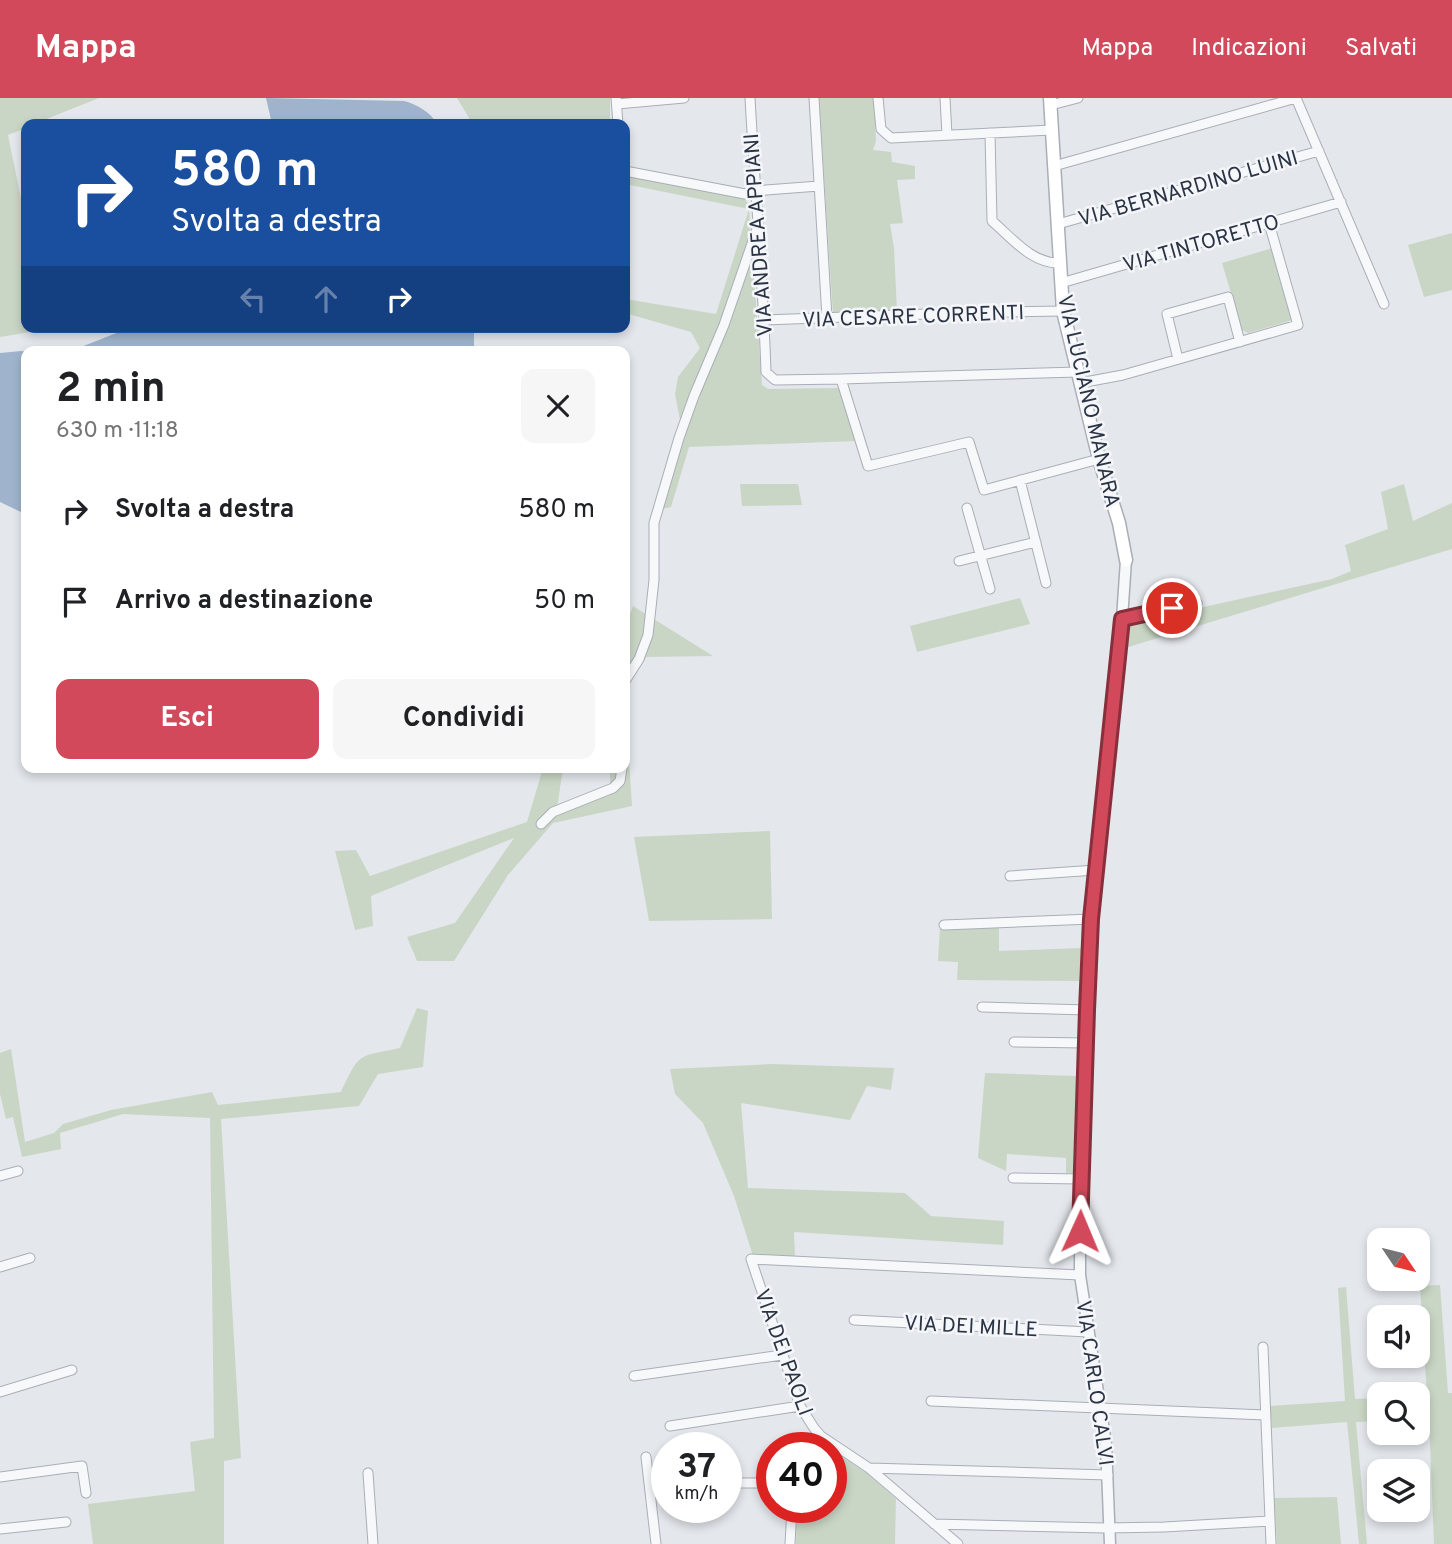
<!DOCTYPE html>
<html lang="it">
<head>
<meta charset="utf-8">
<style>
  body { margin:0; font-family:Overpass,sans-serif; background:#f6f6f6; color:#202124; height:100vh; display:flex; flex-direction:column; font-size:26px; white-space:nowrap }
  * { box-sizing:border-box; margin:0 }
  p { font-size:23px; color:#757577 }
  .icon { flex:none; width:38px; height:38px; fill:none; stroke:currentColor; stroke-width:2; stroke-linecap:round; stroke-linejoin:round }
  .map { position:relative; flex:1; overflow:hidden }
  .sheet { position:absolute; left:21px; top:248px; width:609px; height:427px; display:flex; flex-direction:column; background:#fff; border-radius:14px; box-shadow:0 4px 10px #0003 }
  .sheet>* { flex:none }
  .banner { position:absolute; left:21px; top:21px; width:609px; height:214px; border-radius:14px; box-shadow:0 4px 10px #0003; background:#1a4fa0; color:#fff; overflow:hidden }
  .needle { width:46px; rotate:125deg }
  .tools { position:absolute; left:1367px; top:1130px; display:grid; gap:14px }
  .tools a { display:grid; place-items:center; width:63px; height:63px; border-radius:14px; background:#fff; box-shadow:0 4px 10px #0003; font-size:35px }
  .speed { position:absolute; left:651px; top:1334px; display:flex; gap:14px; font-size:35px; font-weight:700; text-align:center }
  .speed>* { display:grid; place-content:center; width:91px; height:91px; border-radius:50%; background:#fff; box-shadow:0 4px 10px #0003; line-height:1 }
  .speed small { font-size:18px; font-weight:400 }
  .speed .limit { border:10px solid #d22; background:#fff; color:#111 }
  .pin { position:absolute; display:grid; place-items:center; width:60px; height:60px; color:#fff; margin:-30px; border:4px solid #fff; border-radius:50%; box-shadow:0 2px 7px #0007 }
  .me { position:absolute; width:77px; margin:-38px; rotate:1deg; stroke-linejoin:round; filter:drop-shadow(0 0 5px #0008) }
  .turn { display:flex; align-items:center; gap:24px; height:147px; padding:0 35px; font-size:32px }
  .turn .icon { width:91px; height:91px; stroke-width:2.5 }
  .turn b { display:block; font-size:49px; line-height:60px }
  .lanes { display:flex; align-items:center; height:66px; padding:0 35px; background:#0003; justify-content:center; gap:35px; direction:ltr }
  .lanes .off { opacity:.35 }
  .round { display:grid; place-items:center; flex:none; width:74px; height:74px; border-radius:14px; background:#f6f6f6 }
  .head { display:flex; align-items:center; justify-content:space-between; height:119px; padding:0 35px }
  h1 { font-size:42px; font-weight:700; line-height:52px }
  .button { display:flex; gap:14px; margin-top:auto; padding:14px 35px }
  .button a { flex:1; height:80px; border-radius:14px; background:#d1495b; color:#fff; font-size:28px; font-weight:700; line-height:80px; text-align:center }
  .button a+a { background:#f6f6f6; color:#202124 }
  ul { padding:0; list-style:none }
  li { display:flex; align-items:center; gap:21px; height:91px; padding:0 35px }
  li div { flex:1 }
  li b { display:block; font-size:26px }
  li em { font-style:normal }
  header { display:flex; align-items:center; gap:42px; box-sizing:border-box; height:98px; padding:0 35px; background:#d1495b; color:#fff }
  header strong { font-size:33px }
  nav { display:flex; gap:38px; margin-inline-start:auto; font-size:24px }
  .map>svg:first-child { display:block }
  .green { fill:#c9d6c5 }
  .water { fill:#9fb4cc }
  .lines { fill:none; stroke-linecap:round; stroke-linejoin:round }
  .minor-casing { stroke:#a9aeb7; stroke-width:11 }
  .tertiary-casing { stroke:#a9aeb7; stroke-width:13 }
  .secondary-casing { stroke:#a9aeb7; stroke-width:15 }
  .minor { stroke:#f7f8fa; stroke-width:9 }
  .tertiary { stroke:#f7f8fa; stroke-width:10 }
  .secondary { stroke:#fff; stroke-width:12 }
  .route-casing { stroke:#882f3b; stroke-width:18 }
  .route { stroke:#d1495b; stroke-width:12 }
  .labels { text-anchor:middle; stroke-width:5; stroke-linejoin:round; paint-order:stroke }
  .street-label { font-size:21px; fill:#2b3445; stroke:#f4f6f9 }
</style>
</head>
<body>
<header>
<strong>Mappa</strong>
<nav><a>Mappa</a><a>Indicazioni</a><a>Salvati</a></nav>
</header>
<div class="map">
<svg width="1452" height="1446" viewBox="0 0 1452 1446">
  <rect width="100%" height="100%" fill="#e4e7ec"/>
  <path class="green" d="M 0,0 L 99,0 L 34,26 L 26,26 L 26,30 L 8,37 L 26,125 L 26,229 L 48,229 L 48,231 L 0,239 Z
    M 457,0 L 610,0 L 610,26 L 467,26 L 469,20 Z
    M 819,0 L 874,0 L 876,43 L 873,52 L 891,54 L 892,64 L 915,68 L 915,81 L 897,82 L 903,125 L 890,126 L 894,150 L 897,214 L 833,217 Z
    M 625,78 L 746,101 L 749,111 L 762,287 L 768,291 L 841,290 L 857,343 L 689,349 L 671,409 L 658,412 L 681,327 L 675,296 L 678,279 L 700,250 L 691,234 L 625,215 L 625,201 L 716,216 L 749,111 L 625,86 Z
    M 1452,135 L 1452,192 L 1424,199 L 1408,147 Z
    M 1273,150 L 1293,222 L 1248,235 L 1242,232 L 1222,165 Z
    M 740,386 L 798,386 L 802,407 L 742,408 Z
    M 1404,386 L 1413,423 L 1452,405 L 1452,451 L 1125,550 L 1126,526 L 1332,481 L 1351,473 L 1345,447 L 1388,431 L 1381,394 Z
    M 1020,500 L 1030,526 L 917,554 L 910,528 Z
    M 633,508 L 713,558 L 646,559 L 630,582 L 625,599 L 632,708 L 553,725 L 508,777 L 454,863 L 417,863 L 407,839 L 455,825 L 514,740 L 371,798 L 373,828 L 355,832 L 335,753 L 356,752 L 370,778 L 527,724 L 543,670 L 563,670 L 557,710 L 610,686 L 610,670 L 625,670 L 625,530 Z
    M 770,733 L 772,821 L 649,823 L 634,739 Z
    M 999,827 L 999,853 L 1081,850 L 1079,883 L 957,882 L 958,864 L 938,863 L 940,829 Z
    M 417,910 L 428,913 L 423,969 L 378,976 L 359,1008 L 221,1021 L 241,1360 L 224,1363 L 224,1446 L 93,1446 L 88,1406 L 195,1393 L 190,1344 L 214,1340 L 210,1020 L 123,1016 L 60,1035 L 61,1051 L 22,1059 L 13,1019 L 6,1021 L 0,996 L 0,955 L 11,951 L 25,1044 L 54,1035 L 63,1026 L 111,1012 L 212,994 L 218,1007 L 341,994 C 360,953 358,959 400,950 Z
    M 772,966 L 894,970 L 891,992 L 867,988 L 850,1022 L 741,1005 L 748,1090 L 905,1095 L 931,1118 L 1004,1123 L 1003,1147 L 794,1134 L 795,1159 L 753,1158 L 734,1098 L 703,1025 L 675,996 L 670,971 Z
    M 985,975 L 1077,978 L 1073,1075 L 1066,1075 L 1066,1060 L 1007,1056 L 1006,1073 L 978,1060 Z
    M 1440,1187 L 1448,1295 L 1452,1295 L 1452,1446 L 1434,1446 L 1429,1321 L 1418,1321 L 1418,1298 L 1427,1297 L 1420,1188 Z
    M 1346,1189 L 1355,1301 L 1379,1300 L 1379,1323 L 1356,1324 L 1367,1446 L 1359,1446 L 1347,1324 L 1272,1330 L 1270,1308 L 1345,1303 L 1338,1190 Z
    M 833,1353 L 865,1374 L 896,1401 L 895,1446 L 796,1446 L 797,1409 L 831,1409 L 831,1355 Z
    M 1337,1399 L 1341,1446 L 1277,1446 L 1274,1400 Z"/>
  <path class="water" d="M 266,0 L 404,3 C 416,6 431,14 437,26 L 272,26 Z
    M 132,229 L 474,229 L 474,254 L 68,254 Z
    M 21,253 L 31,254 L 26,254 L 26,419 L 23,415 L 0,404 L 0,255 Z"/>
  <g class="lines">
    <g class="minor-casing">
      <path id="minor" d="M 616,0 L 618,26
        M 750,0 C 755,91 763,182 766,274 L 775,282 L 841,281 L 1078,274
        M 814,0 L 827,220
        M 878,0 L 881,31 L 891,40 L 1052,32
        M 945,0 L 947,37
        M 617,6 L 684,0
        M 1051,7 L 1078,0
        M 990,35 L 992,123 C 1012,140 1032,166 1060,165
        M 1054,68 L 1296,0 L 1384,206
        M 625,73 L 745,96 L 766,92 L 819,88
        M 1058,126 L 1319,53
        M 1061,185 L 1341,104
        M 764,222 L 955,215 L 1063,213
        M 1178,261 L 1167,216 L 1228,199 L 1240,244
        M 841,281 L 868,368 L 969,344 L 984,392 L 1099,361
        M 1080,285 L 1123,277 L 1298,227 L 1269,125
        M 1020,382 L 1046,485
        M 967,410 L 990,491
        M 959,463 L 1036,444
        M 1122,521 L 1197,505
        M 625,583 L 639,561 L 648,537 L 654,482 L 654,425 L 679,340 L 694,298 L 724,227 L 757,131
        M 541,726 L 553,714 L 613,690 L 620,683 L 622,670
        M 1010,778 L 1096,772
        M 944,827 L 1092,821
        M 982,909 L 1087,912
        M 1014,944 L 1086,945
        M 0,1078 L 18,1073
        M 1013,1080 L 1081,1081
        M 0,1169 L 30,1160
        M 854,1222 L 1088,1234
        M 1263,1249 L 1271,1446
        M 634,1278 L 782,1257
        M 0,1294 L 72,1272
        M 931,1303 L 1265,1317
        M 670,1328 L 800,1308
        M 646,1359 L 656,1446
        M 869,1370 L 1108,1377
        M 368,1375 L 373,1446
        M 0,1379 L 82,1368 L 86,1395
        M 726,1385 L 772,1385
        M 934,1426 L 1106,1430 L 1164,1429 L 1270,1423
        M 0,1431 L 66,1424
        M 790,1446 L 792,1409
        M 958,1446 L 869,1370 L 821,1338 L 814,1330 L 800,1308 L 751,1161 L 1080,1177"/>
    </g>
    <g class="tertiary-casing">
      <path id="tertiary" d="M 1110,1446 L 1106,1346 L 1080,1177 L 1080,1159 L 1087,912 L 1092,821 L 1122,521 L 1126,462"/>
    </g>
    <g class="secondary-casing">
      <path id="secondary" d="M 1050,0 L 1063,213 L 1099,361 L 1119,425 L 1126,462"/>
    </g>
    <use href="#minor" class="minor"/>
    <use href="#tertiary" class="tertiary"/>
    <use href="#secondary" class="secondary"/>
  </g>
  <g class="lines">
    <g class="route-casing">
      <path id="route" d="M 1080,1133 L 1087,912 L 1091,821 L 1122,521 L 1172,510"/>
    </g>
    <use href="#route" class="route"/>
  </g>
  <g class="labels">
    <g class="street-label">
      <text transform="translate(1188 90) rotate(-16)" y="7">VIA BERNARDINO LUINI</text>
      <text transform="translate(758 137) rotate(-94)" y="7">VIA ANDREA APPIANI</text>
      <text transform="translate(1201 145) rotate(-16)" y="7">VIA TINTORETTO</text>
      <text transform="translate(913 218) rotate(-2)" y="7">VIA CESARE CORRENTI</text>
      <text transform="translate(1089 303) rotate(77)" y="7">VIA LUCIANO MANARA</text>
      <text transform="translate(971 1228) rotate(3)" y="7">VIA DEI MILLE</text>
      <text transform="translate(784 1254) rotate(70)" y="7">VIA DEI PAOLI</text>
      <text transform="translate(1095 1285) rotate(82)" y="7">VIA CARLO CALVI</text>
    </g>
  </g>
</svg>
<div class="tools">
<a><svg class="needle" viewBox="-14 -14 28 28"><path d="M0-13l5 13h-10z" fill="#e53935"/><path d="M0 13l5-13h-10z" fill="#757577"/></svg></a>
<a><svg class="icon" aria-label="sound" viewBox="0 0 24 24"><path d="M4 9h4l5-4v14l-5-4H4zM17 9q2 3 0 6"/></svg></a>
<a><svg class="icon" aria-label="search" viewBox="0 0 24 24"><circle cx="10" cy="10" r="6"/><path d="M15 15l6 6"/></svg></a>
<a><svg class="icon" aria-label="layers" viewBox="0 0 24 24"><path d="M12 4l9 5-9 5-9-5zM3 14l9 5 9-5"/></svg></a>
</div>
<div class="speed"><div>37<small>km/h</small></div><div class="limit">40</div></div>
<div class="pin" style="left:1172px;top:510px;background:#d93025"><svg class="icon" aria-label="arrive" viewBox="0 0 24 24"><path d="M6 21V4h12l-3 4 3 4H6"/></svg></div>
<svg class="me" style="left:1080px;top:1133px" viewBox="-20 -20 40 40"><path d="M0-17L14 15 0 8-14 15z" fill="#d1495b" stroke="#fff" stroke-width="4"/></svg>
<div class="banner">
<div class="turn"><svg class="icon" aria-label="right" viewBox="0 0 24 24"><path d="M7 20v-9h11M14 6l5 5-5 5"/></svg><div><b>580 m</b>Svolta a destra</div></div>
<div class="lanes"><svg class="icon off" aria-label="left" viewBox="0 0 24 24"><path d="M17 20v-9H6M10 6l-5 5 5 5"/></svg><svg class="icon off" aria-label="ahead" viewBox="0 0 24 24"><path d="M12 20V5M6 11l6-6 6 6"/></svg><svg class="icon" aria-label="right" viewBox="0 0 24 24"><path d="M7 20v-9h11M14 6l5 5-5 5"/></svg></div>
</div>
<section class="sheet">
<div class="head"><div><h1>2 min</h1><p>630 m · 11:18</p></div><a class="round"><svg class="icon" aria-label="close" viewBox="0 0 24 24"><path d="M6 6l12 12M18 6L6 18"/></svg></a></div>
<ul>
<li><svg class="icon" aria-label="right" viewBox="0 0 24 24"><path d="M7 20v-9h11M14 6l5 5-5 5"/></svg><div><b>Svolta a destra</b></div><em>580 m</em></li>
<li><svg class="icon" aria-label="arrive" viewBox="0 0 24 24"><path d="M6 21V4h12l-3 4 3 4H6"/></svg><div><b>Arrivo a destinazione</b></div><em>50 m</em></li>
</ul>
<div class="button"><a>Esci</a><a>Condividi</a></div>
</section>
</div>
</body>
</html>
